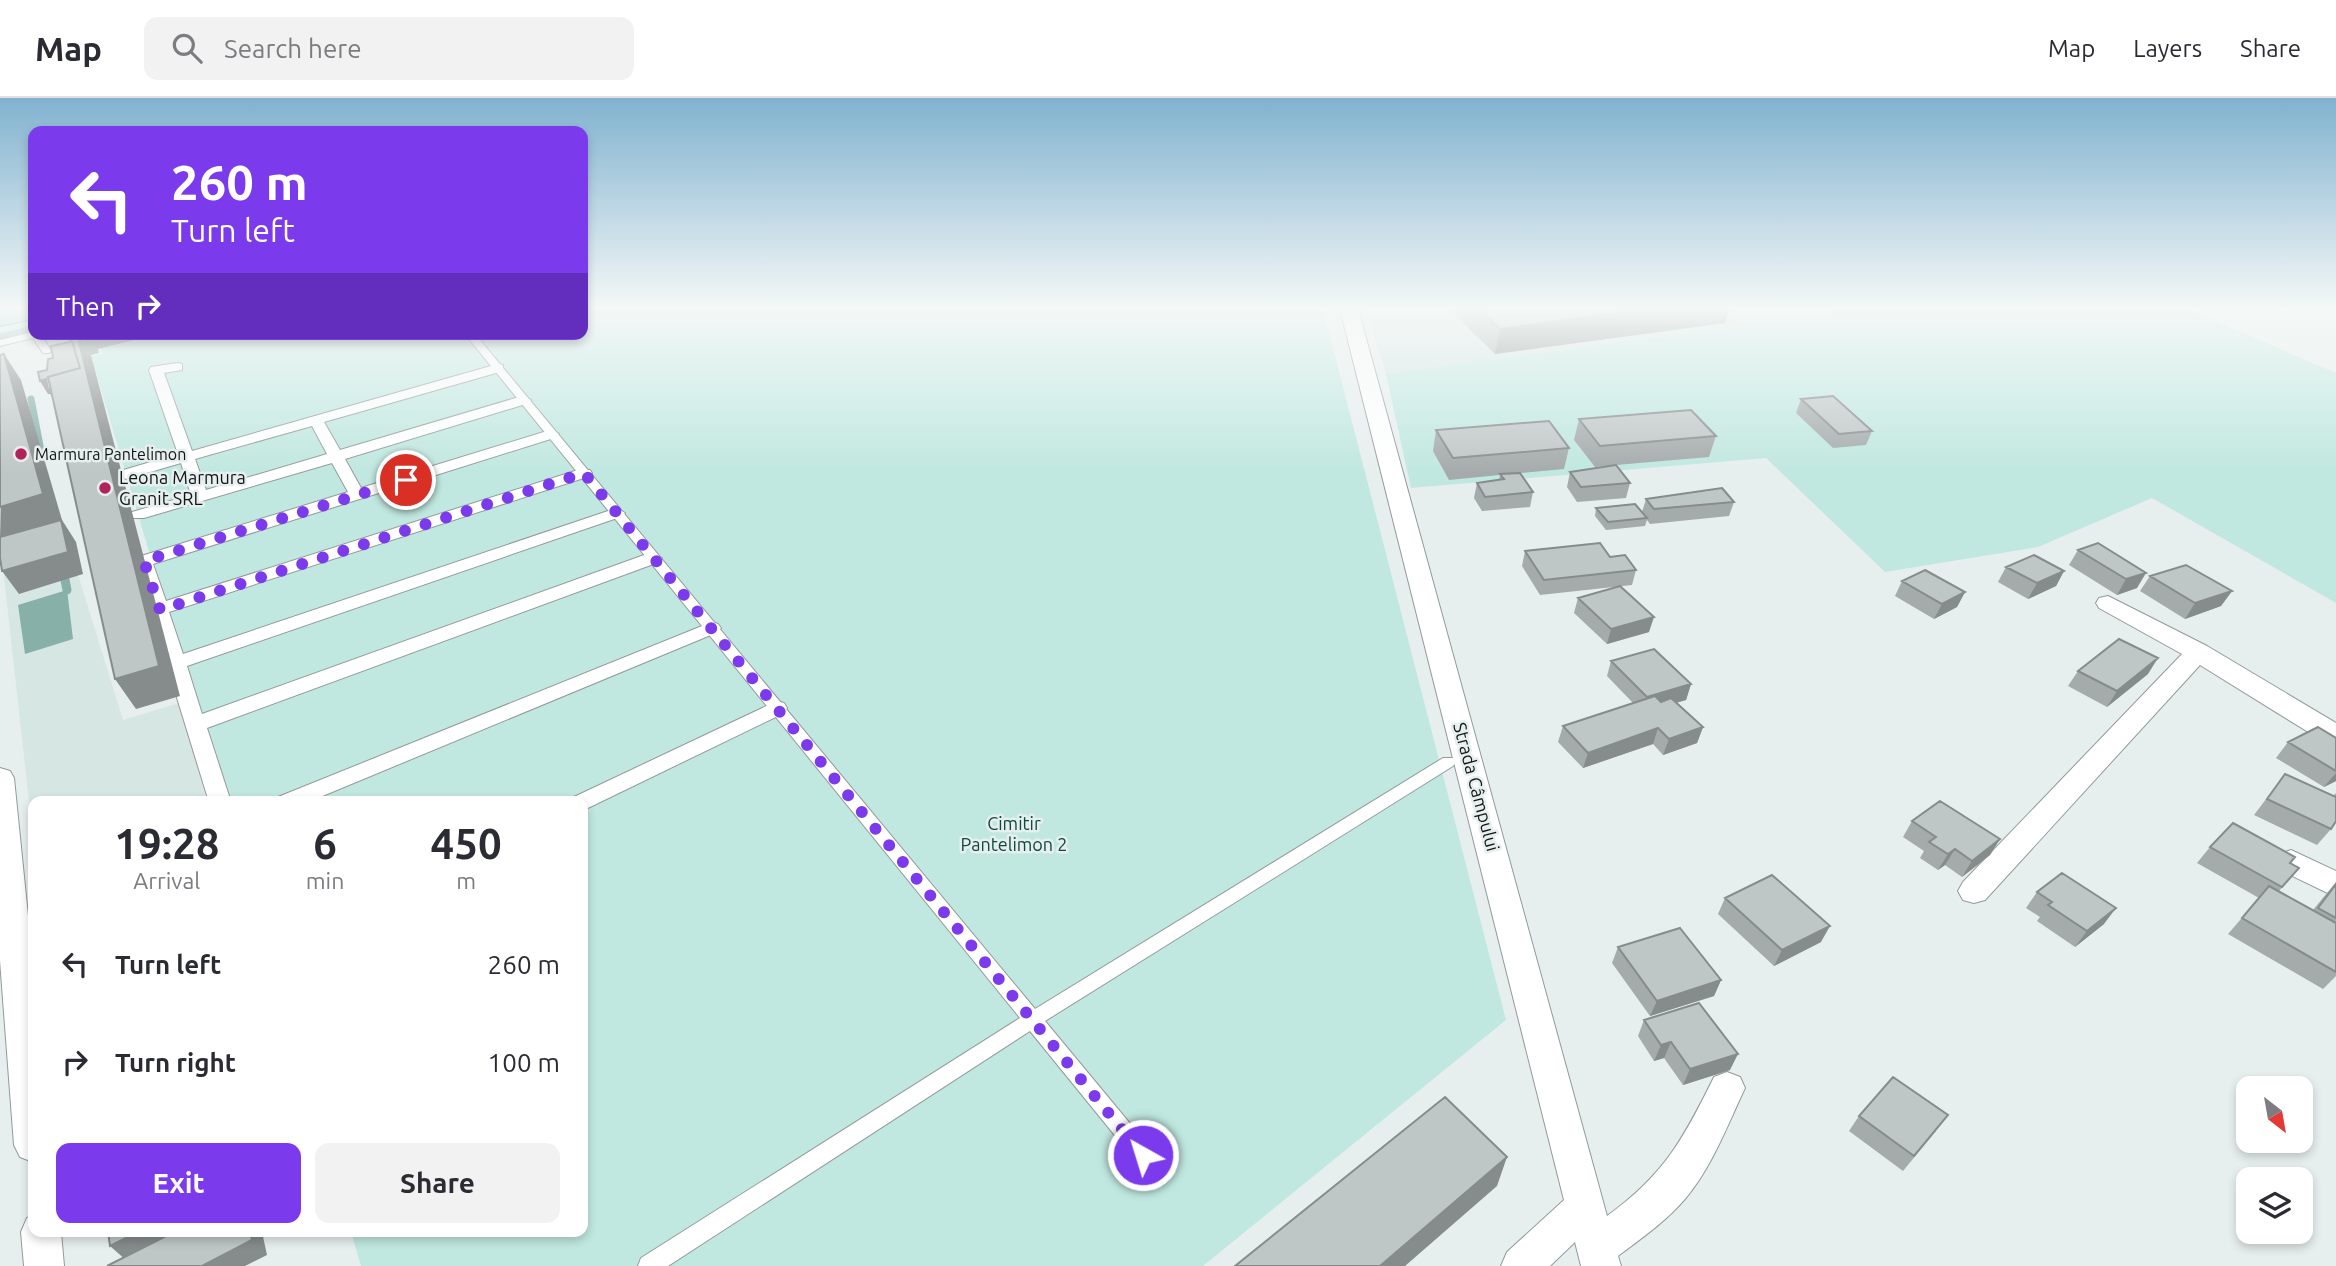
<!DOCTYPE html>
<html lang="en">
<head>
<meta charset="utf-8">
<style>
  body { margin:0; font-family:Ubuntu,sans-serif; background:#f2f2f3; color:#2b2b33; height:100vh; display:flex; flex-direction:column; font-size:26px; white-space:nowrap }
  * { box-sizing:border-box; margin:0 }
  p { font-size:23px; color:#7c7c81 }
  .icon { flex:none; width:38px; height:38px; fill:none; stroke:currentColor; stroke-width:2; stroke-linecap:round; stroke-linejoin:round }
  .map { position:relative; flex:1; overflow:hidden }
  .details { position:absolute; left:28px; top:698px; width:560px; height:441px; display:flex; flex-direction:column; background:#fff; border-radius:14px; box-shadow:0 4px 10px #0003 }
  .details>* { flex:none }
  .guide { position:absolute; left:28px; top:28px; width:560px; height:214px; border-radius:14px; box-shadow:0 4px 10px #0003; background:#7c3aed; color:#fff; overflow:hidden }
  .needle { width:46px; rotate:149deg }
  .fabs { position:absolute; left:2236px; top:978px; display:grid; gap:14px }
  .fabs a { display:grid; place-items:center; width:77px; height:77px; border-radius:14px; background:#fff; box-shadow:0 4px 10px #0003; font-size:35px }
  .pin { position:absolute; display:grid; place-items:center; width:60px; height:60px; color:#fff; margin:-30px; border:4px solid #fff; border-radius:50%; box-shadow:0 2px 7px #0007 }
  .me { position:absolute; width:77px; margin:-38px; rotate:321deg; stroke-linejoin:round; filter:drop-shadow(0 0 5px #0008) }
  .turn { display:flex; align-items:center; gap:24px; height:147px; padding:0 28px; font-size:32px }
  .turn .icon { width:91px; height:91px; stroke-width:2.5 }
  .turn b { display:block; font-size:49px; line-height:60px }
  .then { display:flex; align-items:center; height:66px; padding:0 28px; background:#0003; gap:14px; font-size:26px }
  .eta { display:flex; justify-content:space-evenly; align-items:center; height:119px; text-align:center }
  .eta b { font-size:42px; font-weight:700; line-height:49px }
  .cta { display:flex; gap:14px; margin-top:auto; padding:14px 28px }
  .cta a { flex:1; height:80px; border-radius:14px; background:#7c3aed; color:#fff; font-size:28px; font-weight:700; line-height:80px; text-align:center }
  .cta a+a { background:#f2f2f3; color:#2b2b33 }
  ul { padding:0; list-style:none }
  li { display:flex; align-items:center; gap:21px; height:98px; padding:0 28px }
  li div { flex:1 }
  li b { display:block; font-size:26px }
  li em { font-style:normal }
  header { display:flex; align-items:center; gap:42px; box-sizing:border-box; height:98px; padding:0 35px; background:#fff; border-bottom:2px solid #e1e1e2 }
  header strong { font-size:33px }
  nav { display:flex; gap:38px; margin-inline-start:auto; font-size:24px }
  .search { width:490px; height:63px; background:#f2f2f3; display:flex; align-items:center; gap:18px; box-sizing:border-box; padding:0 24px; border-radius:14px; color:#7c7c81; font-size:26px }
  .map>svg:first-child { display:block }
  .built { fill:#d5e6e3 }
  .green { fill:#c0e8e0 }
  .water { fill:#87b0a9 }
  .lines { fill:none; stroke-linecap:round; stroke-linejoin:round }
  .stream-far1 { stroke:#87b0a9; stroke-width:7 }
  .stream { stroke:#87b0a9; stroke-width:9 }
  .service-casing { stroke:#929a99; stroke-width:2 }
  .pedestrian-casing { stroke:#929a99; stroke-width:2 }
  .minor-casing { stroke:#929a99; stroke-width:2 }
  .primary-casing { stroke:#32786f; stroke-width:2 }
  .service { fill:#fff; fill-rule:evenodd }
  .pedestrian { fill:#fff; fill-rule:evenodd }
  .minor { fill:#fff; fill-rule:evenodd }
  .primary { fill:#8fcec6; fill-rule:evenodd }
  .wall { fill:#a4abaa }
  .shaded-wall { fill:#868b8b }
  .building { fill:#bfc7c6; stroke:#868b8b; stroke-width:2 }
  .route { stroke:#7c3aed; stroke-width:12; stroke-dasharray:0 21.6 }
  .poi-dot { fill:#b1245b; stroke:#e7efee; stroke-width:2.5 }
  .labels { text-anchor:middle; stroke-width:5; stroke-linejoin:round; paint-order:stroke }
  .far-poi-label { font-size:16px; fill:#111414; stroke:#e7efee; text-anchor:start }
  .poi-label { font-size:18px; fill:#111414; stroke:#e7efee; text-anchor:start }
  .street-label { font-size:18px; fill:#111414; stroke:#e7efee }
  .park-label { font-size:18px; fill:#0b4941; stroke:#e7efee }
</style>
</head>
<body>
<header>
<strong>Map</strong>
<div class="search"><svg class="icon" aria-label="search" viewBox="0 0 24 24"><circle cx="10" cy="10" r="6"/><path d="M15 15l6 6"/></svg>Search here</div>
<nav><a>Map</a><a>Layers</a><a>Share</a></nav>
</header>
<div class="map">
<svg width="2336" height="1168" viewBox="0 0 2336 1168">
  <rect width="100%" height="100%" fill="#e7efee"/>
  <path class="built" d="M 1366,211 L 1830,211 L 1836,215 L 1386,276 Z
    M 62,425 L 123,622 L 179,605 L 207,703 L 33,704 L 33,739 L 0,443 Z"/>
  <path class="green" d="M 0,211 L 33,211 L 33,234 L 0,242 Z
    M 583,211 L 1323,211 L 1506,922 L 1203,1168 L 361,1168 L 351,1134 L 583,1134 L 583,704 L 223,703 L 91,258 L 102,256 L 101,250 L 158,236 L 583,236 Z
    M 1830,211 L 2188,211 L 2336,275 L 2336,505 L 2152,400 L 2038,449 L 1885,474 L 1766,360 L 1411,390 L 1386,276 L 1835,215 Z"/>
  <path class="water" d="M 67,492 L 73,541 L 25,556 L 18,507 Z"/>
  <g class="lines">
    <path class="stream-far1" d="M 0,239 L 33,231
      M 31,301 L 42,358"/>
    <path class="stream" d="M 63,472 L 67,492"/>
    <g class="service-casing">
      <path id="service" d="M 33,234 L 33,236 L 41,236 L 51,253 L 49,255 L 43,255 L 33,240 L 0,248 L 0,242 Z
        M 465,236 L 475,236 L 1035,911 L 1443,660 L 1453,660 L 1456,664 L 1453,668 L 1045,923 L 1166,1069 L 1169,1076 L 1166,1083 L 1159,1086 L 1152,1083 L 1030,933 L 668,1168 L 638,1168 L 641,1160 L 1020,920 Z"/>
    </g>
    <g class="pedestrian-casing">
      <path id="pedestrian" d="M 177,265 L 182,266 L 182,272 L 164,275 L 192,353 L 498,266 L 503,267 L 503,273 L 324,324 L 340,352 L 519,299 L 524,298 L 531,302 L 529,305 L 345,361 L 361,390 L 547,333 L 552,332 L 559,336 L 557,339 L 153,466 L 166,503 L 578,372 L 590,372 L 592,375 L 590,378 L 169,514 L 183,556 L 611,412 L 617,410 L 625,415 L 623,418 L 187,568 L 202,616 L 647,456 L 653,455 L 662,460 L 659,464 L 207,630 L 231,704 L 209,704 L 135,463 L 138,459 L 348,394 L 332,365 L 144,420 L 132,420 L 130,417 L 132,414 L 191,397 L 181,365 L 126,381 L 118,376 L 120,373 L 178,356 L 149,272 L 151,269 ZM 312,328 L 327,356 L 206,392 L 195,361 Z
        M 712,524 L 718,526 L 721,530 L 718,534 L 308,704 L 276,704 L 278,699 Z
        M 777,603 L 784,605 L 787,610 L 784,615 L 590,709 L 583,712 L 583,704 L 572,704 L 574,699 Z"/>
    </g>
    <g class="minor-casing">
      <path id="minor" d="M 1340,211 L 1358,211 L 1607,1118 C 1664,1077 1684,1040 1714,979 L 1727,974 L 1740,979 L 1745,990 C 1727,1028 1712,1069 1685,1101 C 1666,1123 1642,1140 1618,1158 L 1621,1168 L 1581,1168 L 1575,1144 L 1550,1168 L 1501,1168 L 1507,1154 L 1564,1102 Z
        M 2108,498 L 2207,548 L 2336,625 L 2336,647 L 2326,645 L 2200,567 L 1985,802 L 1974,805 L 1963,802 L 1958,793 L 1963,784 L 2182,556 L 2099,510 L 2096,505 L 2099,500 Z
        M 0,670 L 10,673 L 14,680 L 33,867 L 33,1064 L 20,1059 L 14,1047 L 0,862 Z
        M 2291,752 L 2336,773 L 2336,799 L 2280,772 L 2276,764 L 2280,756 Z
        M 33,1118 L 33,1134 L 61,1134 L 64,1168 L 24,1168 L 21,1134 L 27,1120 Z"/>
    </g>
    <g class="primary-casing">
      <path id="primary" d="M 33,211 L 33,221 L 0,228 L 0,212 Z"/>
    </g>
    <use href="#service" class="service"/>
    <use href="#pedestrian" class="pedestrian"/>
    <use href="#minor" class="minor"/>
    <use href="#primary" class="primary"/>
  </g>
  <path class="wall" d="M 1449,211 L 1729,211 L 1725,225 L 1495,256 Z
    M 1801,301 L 1872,333 L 1866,347 L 1833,350 L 1796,315 Z
    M 1579,321 L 1716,338 L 1709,359 L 1616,367 L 1630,385 L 1626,400 L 1577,404 L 1567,389 L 1570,374 L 1606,368 L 1595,369 L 1574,342 Z
    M 1436,332 L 1569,350 L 1564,371 L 1520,375 L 1533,394 L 1530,409 L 1482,413 L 1474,400 L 1477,385 L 1499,382 L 1500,377 L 1449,382 L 1433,353 Z
    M 1646,401 L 1734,404 L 1729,418 L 1650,426 L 1647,422 L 1645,428 L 1606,432 L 1595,418 L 1596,410 L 1642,414 Z
    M 2098,445 L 2137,490 L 2117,497 L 2069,467 L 2078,452 Z
    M 1525,453 L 1610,459 L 1636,472 L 1632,487 L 1540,497 L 1522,468 Z
    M 2006,469 L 2064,473 L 2056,488 L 2028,501 L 1998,484 Z
    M 2150,478 L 2232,493 L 2221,508 L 2185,521 L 2140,493 Z
    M 1902,483 L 1965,494 L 1957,509 L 1934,521 L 1895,498 Z
    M 1578,500 L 1649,534 L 1607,546 L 1574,515 Z
    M 1611,563 L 1691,586 L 1686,602 L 1676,605 L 1703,629 L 1697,645 L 1663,657 L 1653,646 L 1583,670 L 1558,644 L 1563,628 L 1633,605 L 1607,578 Z
    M 2078,573 L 2148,576 L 2107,609 L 2068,588 Z
    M 2336,640 L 2336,683 L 2324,689 L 2276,660 L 2288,644 Z
    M 2285,676 L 2333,698 L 2336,695 L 2336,723 L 2331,731 L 2317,747 L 2254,717 Z
    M 1912,723 L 2000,741 L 1990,757 L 1962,779 L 1945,767 L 1938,772 L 1920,760 L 1924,753 L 1903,739 Z
    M 2210,749 L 2290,766 L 2299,770 L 2279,793 L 2313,812 L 2336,784 L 2336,878 L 2323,891 L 2228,836 L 2259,800 L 2197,765 Z
    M 2037,794 L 2104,826 L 2075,849 L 2037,823 L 2040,819 L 2026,810 Z
    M 1725,800 L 1821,844 L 1774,868 L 1718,816 Z
    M 1618,849 L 1721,882 L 1714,898 L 1650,918 L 1612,865 Z
    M 1644,922 L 1730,972 L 1683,987 L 1664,960 L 1654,963 L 1638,938 Z
    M 1859,1018 L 1936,1033 L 1903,1073 L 1849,1033 Z"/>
  <path class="shaded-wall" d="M 1644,211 L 1729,211 L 1725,225 L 1495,256 L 1500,231 Z
    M 77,236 L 158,236 L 98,251 L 99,255 L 91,257 L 180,598 L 136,611 L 115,581 L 57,306 L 50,296 L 48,296 L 40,283 L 46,281 Z
    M 4,256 L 21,282 L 62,422 L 76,444 L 83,476 L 19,496 L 2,473 L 0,442 Z
    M 2064,473 L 2056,488 L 2028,501 L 2037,485 Z
    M 2146,475 L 2137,490 L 2117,497 L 2126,481 Z
    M 2232,493 L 2221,508 L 2185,521 L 2195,505 Z
    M 1965,494 L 1957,509 L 1934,521 L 1942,506 Z
    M 1654,519 L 1649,534 L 1607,546 L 1611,531 Z
    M 2158,560 L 2148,576 L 2107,609 L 2117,593 Z
    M 1691,586 L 1686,602 L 1642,614 L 1647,599 Z
    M 1703,629 L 1697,645 L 1663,657 L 1669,641 Z
    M 1658,630 L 1653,646 L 1583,670 L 1588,655 Z
    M 2336,675 L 2336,683 L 2324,689 Z
    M 2000,741 L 1990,757 L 1962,779 L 1972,763 Z
    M 1955,751 L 1945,767 L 1938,772 L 1948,756 Z
    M 2116,810 L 2104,826 L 2075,849 L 2087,833 Z
    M 1830,828 L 1821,844 L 1774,868 L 1782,852 Z
    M 1721,882 L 1714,898 L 1650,918 L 1657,903 Z
    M 1671,944 L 1664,960 L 1654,963 L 1661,947 Z
    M 1738,956 L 1730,972 L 1683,987 L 1690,971 Z
    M 1507,1059 L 1497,1088 L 1405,1168 L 1380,1168 Z
    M 138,1134 L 183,1134 L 127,1163 L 110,1148 Z
    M 250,1134 L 262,1134 L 267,1157 L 245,1168 L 202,1168 Z"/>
  <path class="building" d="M 1479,211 L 1644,211 L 1500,231 Z
    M 70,236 L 77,236 L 159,568 L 115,581 L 48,279 L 80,270 Z
    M 78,236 L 89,236 L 91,242 L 83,244 Z
    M 70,237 L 80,270 L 48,279 L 51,291 L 48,292 L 46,281 L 40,283 L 38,274 L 47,272 L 48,261 L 53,260 L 51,248 L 70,244 Z
    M 4,256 L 43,396 L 0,409 L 0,257 Z
    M 1833,298 L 1872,333 L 1839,336 L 1801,301 Z
    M 1691,312 L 1716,338 L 1600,348 L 1579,321 Z
    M 1549,323 L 1569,350 L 1453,360 L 1436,332 Z
    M 1616,367 L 1630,385 L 1581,389 L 1570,374 Z
    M 1520,375 L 1533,394 L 1485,399 L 1477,385 L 1504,381 L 1500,376 Z
    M 1722,390 L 1734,404 L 1654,411 L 1646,401 Z
    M 1635,406 L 1647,420 L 1608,424 L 1596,410 Z
    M 61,422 L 68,454 L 2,473 L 0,460 L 0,439 Z
    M 1600,445 L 1610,459 L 1625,457 L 1636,472 L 1544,482 L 1525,453 Z
    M 2098,445 L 2146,475 L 2126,481 L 2078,452 Z
    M 2034,457 L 2064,473 L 2037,485 L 2006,469 Z
    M 2186,467 L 2232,493 L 2195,505 L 2150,478 Z
    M 1925,472 L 1965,494 L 1942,506 L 1902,483 Z
    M 1620,488 L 1654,519 L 1611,531 L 1578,500 Z
    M 2119,541 L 2158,560 L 2117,593 L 2078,573 Z
    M 1654,551 L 1691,586 L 1647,599 L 1611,563 Z
    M 1655,598 L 1661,604 L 1671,600 L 1703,629 L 1669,641 L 1658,630 L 1588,655 L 1563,628 Z
    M 2318,629 L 2336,640 L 2336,673 L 2288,644 Z
    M 2285,676 L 2336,699 L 2336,723 L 2331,731 L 2267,701 Z
    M 1940,703 L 2000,741 L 1972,763 L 1955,751 L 1948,756 L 1929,744 L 1936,739 L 1912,723 Z
    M 2233,725 L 2295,759 L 2290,765 L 2299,770 L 2282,789 L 2210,749 Z
    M 2062,775 L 2116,810 L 2087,833 L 2048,807 L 2052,804 L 2037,794 Z
    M 1772,777 L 1830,828 L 1782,852 L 1725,800 Z
    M 2336,786 L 2336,820 L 2318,810 Z
    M 2269,788 L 2336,825 L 2336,874 L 2242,820 Z
    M 1680,830 L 1721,882 L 1657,903 L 1618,849 Z
    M 1699,905 L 1738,956 L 1690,971 L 1671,944 L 1661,947 L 1644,922 Z
    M 1893,979 L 1948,1017 L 1914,1058 L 1859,1018 Z
    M 1445,999 L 1507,1059 L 1380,1168 L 1235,1168 Z
    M 108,1134 L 138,1134 L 110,1148 Z
    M 174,1134 L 250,1134 L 252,1142 L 202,1168 L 107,1168 Z"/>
  <linearGradient id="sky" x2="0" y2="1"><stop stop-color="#81b2cf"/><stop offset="0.56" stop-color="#f4f8f7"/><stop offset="1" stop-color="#f4f8f7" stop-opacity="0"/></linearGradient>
  <rect width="2336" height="375" fill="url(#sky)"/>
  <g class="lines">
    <path class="route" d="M 406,382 L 144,463 L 160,512 L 584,375 L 1143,1057"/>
  </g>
  <g class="poi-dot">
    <circle cx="21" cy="356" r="7"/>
    <circle cx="105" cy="390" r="7"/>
  </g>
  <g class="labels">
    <g class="far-poi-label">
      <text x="35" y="362">Marmura Pantelimon</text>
    </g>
    <g class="poi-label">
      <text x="119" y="386">Leona Marmura<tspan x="119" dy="21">Granit SRL</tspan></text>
    </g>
    <g class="street-label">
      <text transform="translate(1476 689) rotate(75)" y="6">Strada Câmpului</text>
    </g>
    <g class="park-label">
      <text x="1014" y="732">Cimitir<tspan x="1014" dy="21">Pantelimon 2</tspan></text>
    </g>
  </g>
</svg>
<div class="fabs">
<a><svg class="needle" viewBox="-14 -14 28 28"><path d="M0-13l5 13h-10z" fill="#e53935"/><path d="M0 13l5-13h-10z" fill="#7c7c81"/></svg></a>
<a><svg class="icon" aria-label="layers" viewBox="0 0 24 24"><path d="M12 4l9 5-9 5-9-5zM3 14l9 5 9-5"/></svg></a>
</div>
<div class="pin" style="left:406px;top:382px;background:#d93025"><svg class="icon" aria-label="arrive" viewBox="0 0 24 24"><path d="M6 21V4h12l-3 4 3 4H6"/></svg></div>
<svg class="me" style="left:1143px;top:1057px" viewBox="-20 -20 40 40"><circle r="17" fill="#7c3aed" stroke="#fff" stroke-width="3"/><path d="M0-11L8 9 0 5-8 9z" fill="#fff"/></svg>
<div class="guide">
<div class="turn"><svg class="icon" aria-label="left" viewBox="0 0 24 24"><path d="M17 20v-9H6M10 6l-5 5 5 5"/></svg><div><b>260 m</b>Turn left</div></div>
<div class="then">Then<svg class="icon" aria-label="right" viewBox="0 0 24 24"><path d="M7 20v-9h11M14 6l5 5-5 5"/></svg></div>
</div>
<section class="details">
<div class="eta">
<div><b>19:28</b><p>Arrival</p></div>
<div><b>6</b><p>min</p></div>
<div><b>450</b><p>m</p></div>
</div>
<ul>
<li><svg class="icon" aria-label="left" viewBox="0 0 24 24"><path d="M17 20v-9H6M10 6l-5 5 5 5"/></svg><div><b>Turn left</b></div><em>260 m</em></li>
<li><svg class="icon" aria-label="right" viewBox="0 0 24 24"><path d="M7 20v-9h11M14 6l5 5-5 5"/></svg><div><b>Turn right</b></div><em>100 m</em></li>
</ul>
<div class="cta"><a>Exit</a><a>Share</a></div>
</section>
</div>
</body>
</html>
